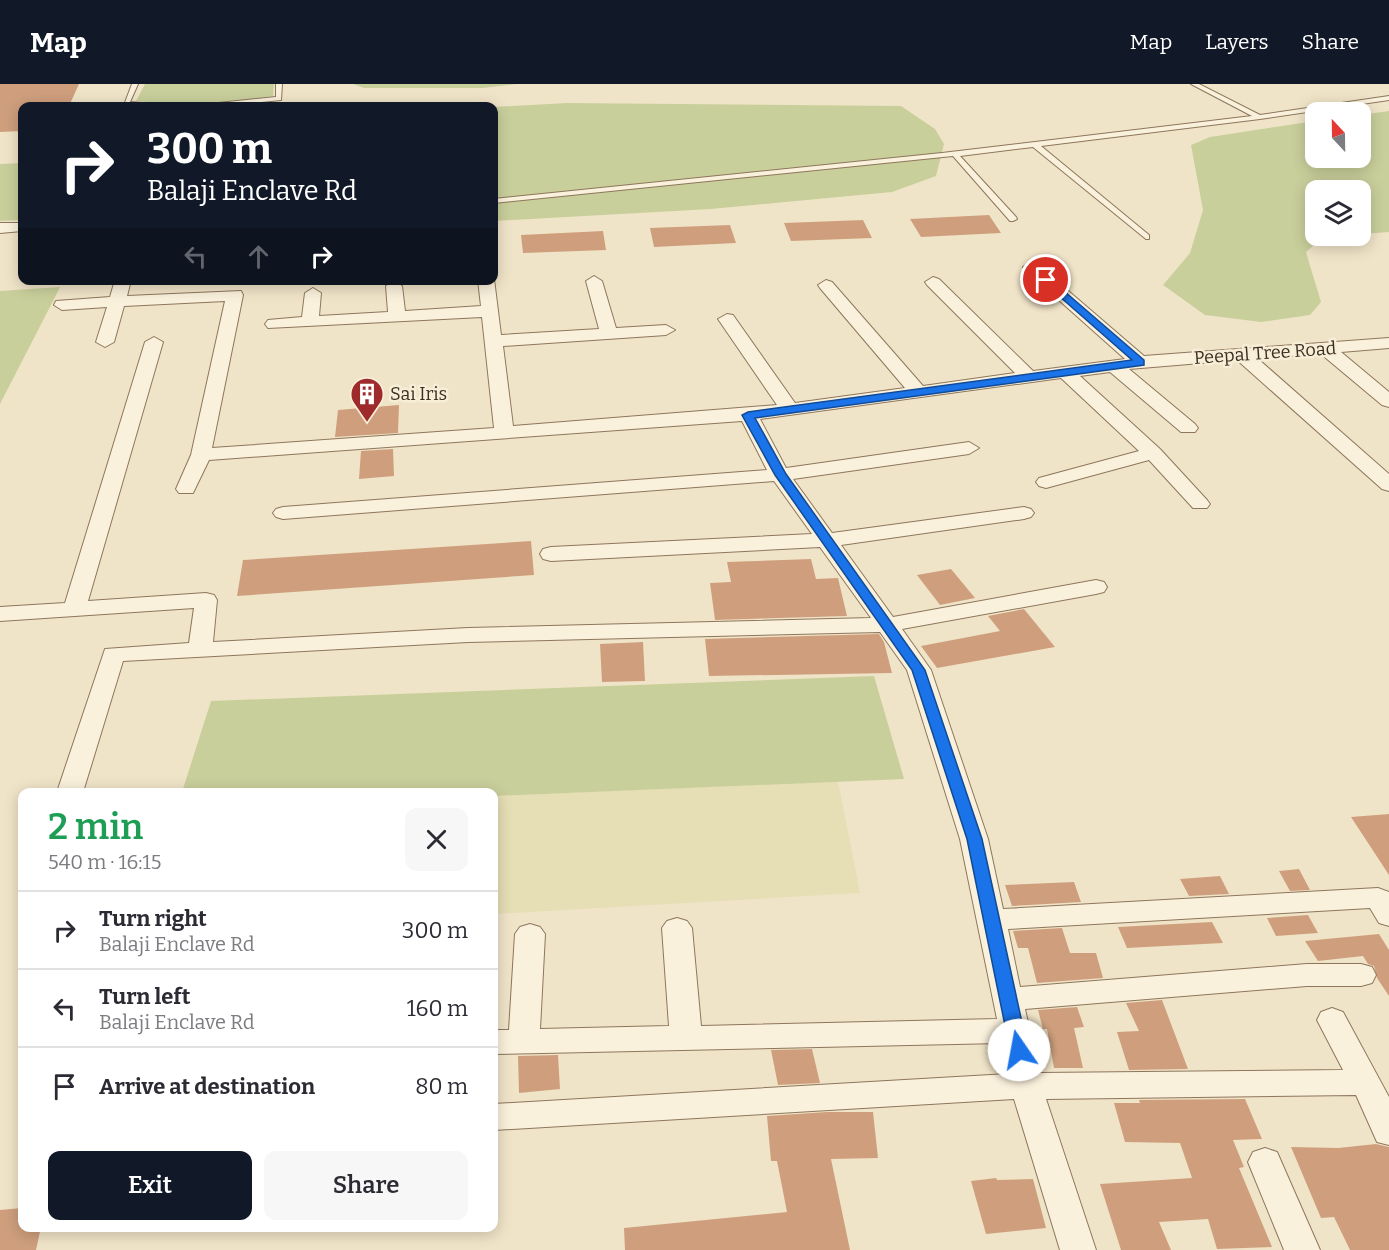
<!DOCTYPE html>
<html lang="en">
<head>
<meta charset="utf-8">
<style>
  body { margin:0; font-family:Bitter,serif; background:#f7f7f7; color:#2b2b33; height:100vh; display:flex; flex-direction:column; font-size:22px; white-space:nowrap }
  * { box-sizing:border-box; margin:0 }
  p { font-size:20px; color:#7c7c81 }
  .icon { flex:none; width:33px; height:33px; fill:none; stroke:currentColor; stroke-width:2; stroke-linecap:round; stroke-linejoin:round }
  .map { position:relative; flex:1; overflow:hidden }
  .drawer { position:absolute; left:18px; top:704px; width:480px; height:444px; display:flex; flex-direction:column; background:#fff; border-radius:12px; box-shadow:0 3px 15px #0003 }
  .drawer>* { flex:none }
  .guide { position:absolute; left:18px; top:18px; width:480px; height:183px; border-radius:12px; box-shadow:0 3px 15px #0003; background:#111827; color:#fff; overflow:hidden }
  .needle { width:39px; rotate:338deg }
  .controls { position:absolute; left:1305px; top:18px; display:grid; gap:12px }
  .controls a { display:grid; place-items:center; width:66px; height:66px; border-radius:12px; background:#fff; box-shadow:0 3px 15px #0003; font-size:30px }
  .pin { position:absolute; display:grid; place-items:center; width:51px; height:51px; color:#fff; margin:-26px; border:3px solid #fff; border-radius:50%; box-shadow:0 2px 6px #0007 }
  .me { position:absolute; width:66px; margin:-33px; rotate:348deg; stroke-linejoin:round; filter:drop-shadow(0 0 4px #0008) }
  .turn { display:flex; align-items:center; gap:21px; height:126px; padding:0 30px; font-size:27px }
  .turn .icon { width:78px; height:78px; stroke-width:2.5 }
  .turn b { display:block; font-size:42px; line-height:51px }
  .lanes { display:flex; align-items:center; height:57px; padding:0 30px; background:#0003; justify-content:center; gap:30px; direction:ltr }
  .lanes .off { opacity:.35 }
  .round { display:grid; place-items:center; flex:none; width:63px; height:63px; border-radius:12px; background:#f7f7f7 }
  .summary { display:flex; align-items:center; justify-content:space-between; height:102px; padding:0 30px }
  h1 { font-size:36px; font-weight:600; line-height:45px; color:#1e9e55 }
  .cta { display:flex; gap:12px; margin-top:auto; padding:12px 30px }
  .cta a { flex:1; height:69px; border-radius:12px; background:#111827; color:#fff; font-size:24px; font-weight:600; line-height:69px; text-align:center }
  .cta a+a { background:#f7f7f7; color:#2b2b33 }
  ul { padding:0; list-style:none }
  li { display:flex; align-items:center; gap:18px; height:78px; padding:0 30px; border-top:2px solid #e1e1e2 }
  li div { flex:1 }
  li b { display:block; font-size:22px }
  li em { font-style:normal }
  header { display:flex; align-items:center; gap:36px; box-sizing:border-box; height:84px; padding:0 30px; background:#111827; color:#fff }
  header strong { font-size:28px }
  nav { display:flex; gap:33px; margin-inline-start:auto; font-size:21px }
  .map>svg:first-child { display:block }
  .farmland { fill:#e6deb5 }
  .green { fill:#c9cf9b }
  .building { fill:#cf9f7d }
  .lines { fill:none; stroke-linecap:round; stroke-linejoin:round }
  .lane-casing { stroke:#8d765c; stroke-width:2 }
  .street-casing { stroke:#8d765c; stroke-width:2 }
  .lane { fill:#faf1dc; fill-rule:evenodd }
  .street { fill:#faf1dc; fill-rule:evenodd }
  .route { fill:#1a73e8; stroke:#114b97; stroke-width:1.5 }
  .labels { text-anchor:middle; stroke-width:5; stroke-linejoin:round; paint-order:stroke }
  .far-street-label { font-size:18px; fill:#3d2e20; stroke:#f7eed8 }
  .far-poi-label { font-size:18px; fill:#3d2e20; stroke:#f7eed8; text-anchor:start }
</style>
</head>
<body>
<header>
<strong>Map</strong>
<nav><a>Map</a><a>Layers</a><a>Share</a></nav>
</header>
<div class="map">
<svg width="1389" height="1166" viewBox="0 0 1389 1166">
  <rect width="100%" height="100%" fill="#f0e4c8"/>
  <path class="farmland" d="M 838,697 L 860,809 L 494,830 L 494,712 Z"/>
  <path class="green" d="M 145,0 L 274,0 L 273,12 C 227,19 183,22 136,17 Z
    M 353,0 L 517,0 L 483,4 L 364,4 Z
    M 567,19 L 901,22 L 935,45 L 944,60 L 936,92 L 892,108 L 711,125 L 494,137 L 494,23 Z
    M 1389,27 L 1389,148 L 1361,150 L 1360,106 L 1316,106 L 1316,152 L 1346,152 L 1319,157 L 1306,168 L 1321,218 L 1310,231 L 1261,238 L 1205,231 L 1163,201 L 1190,169 L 1203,126 L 1191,61 L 1210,53 L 1315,37 L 1316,74 L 1360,74 L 1361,31 Z
    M 22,79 L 22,136 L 0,137 L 0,80 Z
    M 60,203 L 53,217 L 0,320 L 0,207 Z
    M 874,592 L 904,695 L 494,712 L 494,708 L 182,708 L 211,617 Z"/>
  <path class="building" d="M 0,0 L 79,0 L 69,22 L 22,22 L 22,47 L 0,48 Z
    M 989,131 L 1001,149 L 921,153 L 910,135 Z
    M 863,136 L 872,154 L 791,157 L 784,139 Z
    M 730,141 L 736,159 L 654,163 L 650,144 Z
    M 603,147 L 606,166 L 523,169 L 521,151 Z
    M 399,321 L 398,349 L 335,353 L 338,326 Z
    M 393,365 L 394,392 L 359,395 L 361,367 Z
    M 531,457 L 534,491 L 237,512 L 243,476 Z
    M 811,475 L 816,495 L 838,494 L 847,532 L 715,536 L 710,499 L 731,498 L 727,478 Z
    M 951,485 L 975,514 L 940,521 L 917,491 Z
    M 1024,525 L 1055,563 L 937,584 L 921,562 L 1000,547 L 988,532 Z
    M 879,550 L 884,558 L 892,589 L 709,592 L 705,555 Z
    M 643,558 L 645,597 L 602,598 L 600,560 Z
    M 1389,730 L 1389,791 L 1351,733 Z
    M 1299,785 L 1310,806 L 1290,807 L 1279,787 Z
    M 1220,792 L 1229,810 L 1189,812 L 1180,795 Z
    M 1074,798 L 1081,818 L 1012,822 L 1005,801 Z
    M 1308,831 L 1318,849 L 1276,852 L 1267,834 Z
    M 1212,838 L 1223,859 L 1127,864 L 1118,843 Z
    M 1062,844 L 1070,869 L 1096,869 L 1103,894 L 1037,899 L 1028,864 L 1018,864 L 1013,847 Z
    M 1379,850 L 1389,866 L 1389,912 L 1377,894 L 1374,882 L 1368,880 L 1363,872 L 1318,877 L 1305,857 Z
    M 1162,916 L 1188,985 L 1129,986 L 1117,948 L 1139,947 L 1126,919 Z
    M 1077,923 L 1084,943 L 1074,944 L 1083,984 L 1054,984 L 1047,945 L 1043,945 L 1038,926 Z
    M 812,965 L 820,999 L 778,1001 L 771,966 Z
    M 558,971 L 560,1005 L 519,1009 L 518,972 Z
    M 1245,1015 L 1262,1055 L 1233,1056 L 1244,1083 L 1239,1084 L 1272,1163 L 1217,1165 L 1208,1135 L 1159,1138 L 1171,1166 L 1121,1166 L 1100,1100 L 1192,1094 L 1180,1059 L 1125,1058 L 1114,1019 L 1140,1019 L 1139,1016 Z
    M 827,1028 L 873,1028 L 878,1074 L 831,1075 L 850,1166 L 625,1166 L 624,1144 L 787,1128 L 777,1077 L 771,1077 L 767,1032 Z
    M 1376,1060 L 1389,1063 L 1389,1166 L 1350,1166 L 1334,1133 L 1321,1134 L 1291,1063 L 1338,1064 Z
    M 996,1094 L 997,1096 L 1033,1095 L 1046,1144 L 986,1150 L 971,1097 Z
    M 22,1124 L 22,1143 L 41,1143 L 36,1166 L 0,1166 L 0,1126 Z"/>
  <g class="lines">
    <g class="lane-casing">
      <path id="lane" d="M 132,0 L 138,0 L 130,18 L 155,20 L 158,22 L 124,21 Z
        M 276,0 L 282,0 L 281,16 L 223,22 L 206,22 L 209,20 L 276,13 Z
        M 1191,0 L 1199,0 L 1260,31 L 1389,12 L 1389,16 L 1260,35 L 1041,62 L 1149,151 L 1149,155 L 1146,155 L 1033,63 L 960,72 L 1016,133 L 1017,135 L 1013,137 L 1010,137 L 953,72 L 494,119 L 494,115 L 942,69 L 1252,32 Z"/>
    </g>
    <g class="street-casing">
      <path id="street" d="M 0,139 L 22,139 L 22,147 L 0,149 Z
        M 1031,178 L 1037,180 L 1144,272 L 1389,254 L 1389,264 L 1341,268 L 1389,308 L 1389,323 L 1382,321 L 1321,270 L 1257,274 L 1389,390 L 1389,407 L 1382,405 L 1237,276 L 1129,285 L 1195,340 L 1198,344 L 1195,348 L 1181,348 L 1110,288 L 1080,292 L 1160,365 L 1207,416 L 1210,420 L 1207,424 L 1193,424 L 1149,376 L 1046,404 L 1039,402 L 1036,398 L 1039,394 L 1139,367 L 1061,294 L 760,335 L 786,384 L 969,358 L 979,364 L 969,370 L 793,395 L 832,449 L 1024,423 L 1031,425 L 1034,429 L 1031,433 L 1024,435 L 841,461 L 893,533 L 1096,496 L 1104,498 L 1107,503 L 1104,508 L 1096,510 L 902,545 L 931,586 L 988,755 L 1003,825 L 1378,804 L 1389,808 L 1389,842 L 1379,839 L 1370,824 L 1008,845 L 1020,903 L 1307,880 L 1361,880 L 1372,883 L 1376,891 L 1372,899 L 1361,902 L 1307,902 L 1025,925 L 1039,989 L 1343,986 L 1317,936 L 1321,928 L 1332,924 L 1343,928 L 1389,1013 L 1389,1061 L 1377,1058 L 1356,1011 L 1046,1015 L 1096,1166 L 1060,1166 L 1014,1015 L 494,1046 L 494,1020 L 1008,990 L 1001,959 L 494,970 L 494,946 L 509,946 L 515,850 L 520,843 L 530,840 L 540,843 L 545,850 L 540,945 L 669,942 L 662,844 L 667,837 L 677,834 L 687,837 L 692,844 L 701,942 L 997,935 L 960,755 L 907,586 L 880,548 L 468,558 L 123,577 L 83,708 L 57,708 L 105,565 L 189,559 L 194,524 L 0,537 L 0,523 L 65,519 L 145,258 L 154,253 L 163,258 L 88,517 L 206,509 L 214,511 L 217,516 L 213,558 L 468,544 L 871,534 L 820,463 L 551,477 L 543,475 L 540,470 L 543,465 L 551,463 L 812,450 L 774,397 L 283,435 L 276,433 L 273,429 L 276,425 L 283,423 L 767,386 L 742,337 L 209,376 L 193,409 L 179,409 L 176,405 L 191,371 L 225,217 L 124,222 L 114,258 L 105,263 L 96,258 L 107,223 L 62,226 L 54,221 L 56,217 L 110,213 L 115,196 L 131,196 L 127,212 L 241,207 L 243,211 L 212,364 L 494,344 L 482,233 L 268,244 L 265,240 L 268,236 L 302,233 L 305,209 L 313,204 L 321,209 L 319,232 L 388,228 L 386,202 L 394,197 L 402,202 L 405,227 L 481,222 L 478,196 L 494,195 L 501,251 L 599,245 L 586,197 L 594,192 L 602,197 L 616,244 L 666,241 L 675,246 L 666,251 L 503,262 L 513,342 L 777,321 L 718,235 L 727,230 L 733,231 L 795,319 L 905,304 L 820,204 L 818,201 L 826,196 L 832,198 L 923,302 L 1015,289 L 927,201 L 925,198 L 933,193 L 939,195 L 1033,287 L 1125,275 L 1025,186 L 1023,183 Z
        M 1265,1064 L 1277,1068 L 1320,1166 L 1284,1166 L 1248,1078 L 1253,1068 Z"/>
    </g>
    <use href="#lane" class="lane"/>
    <use href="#street" class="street"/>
  </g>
  <path class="route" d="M 1043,195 L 1050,195 L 1144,276 L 1144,281 L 755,334 L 786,390 L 925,586 L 982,755 L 1028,966 L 1025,970 L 1012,970 L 1010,966 L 967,755 L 912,586 L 775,391 L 742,331 L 748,328 L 1132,276 L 1043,198 Z"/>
  <defs>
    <g id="building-pin" transform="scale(1.725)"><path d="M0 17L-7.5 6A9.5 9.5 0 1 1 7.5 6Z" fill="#9e2a2b" stroke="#f7eed8"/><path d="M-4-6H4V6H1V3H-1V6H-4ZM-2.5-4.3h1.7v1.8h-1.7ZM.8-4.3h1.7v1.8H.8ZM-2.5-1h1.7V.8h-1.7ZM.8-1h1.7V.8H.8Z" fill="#fff"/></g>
  </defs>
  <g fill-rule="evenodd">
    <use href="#building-pin" x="367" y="310"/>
  </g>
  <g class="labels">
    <g class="far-street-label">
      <text transform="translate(1265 269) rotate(-4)" y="6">Peepal Tree Road</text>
    </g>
    <g class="far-poi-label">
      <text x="390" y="316">Sai Iris</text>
    </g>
  </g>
</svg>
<div class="controls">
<a><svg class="needle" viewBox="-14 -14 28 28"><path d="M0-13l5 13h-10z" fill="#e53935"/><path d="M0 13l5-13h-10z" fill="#7c7c81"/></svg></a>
<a><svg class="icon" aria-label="layers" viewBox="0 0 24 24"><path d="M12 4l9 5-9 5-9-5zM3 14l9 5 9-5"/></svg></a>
</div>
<div class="pin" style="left:1046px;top:196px;background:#d93025"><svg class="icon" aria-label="arrive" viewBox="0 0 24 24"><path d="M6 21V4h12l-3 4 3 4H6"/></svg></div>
<svg class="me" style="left:1019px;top:966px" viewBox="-20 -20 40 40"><circle r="19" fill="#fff"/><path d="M0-13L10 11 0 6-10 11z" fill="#1a73e8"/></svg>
<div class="guide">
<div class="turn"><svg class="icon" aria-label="right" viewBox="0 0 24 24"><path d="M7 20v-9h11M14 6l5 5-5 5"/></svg><div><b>300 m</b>Balaji Enclave Rd</div></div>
<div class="lanes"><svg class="icon off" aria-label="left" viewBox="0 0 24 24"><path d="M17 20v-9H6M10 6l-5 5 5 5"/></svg><svg class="icon off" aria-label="ahead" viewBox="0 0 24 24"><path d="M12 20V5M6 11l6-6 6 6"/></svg><svg class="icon" aria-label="right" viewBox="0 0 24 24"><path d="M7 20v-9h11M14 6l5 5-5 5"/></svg></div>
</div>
<section class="drawer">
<div class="summary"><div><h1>2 min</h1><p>540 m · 16:15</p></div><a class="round"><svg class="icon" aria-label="close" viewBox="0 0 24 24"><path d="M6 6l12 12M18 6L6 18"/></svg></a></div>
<ul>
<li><svg class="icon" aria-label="right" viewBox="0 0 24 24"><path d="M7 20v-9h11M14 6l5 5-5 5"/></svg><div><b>Turn right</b><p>Balaji Enclave Rd</p></div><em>300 m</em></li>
<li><svg class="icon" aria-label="left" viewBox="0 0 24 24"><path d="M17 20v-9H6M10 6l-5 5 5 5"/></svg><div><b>Turn left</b><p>Balaji Enclave Rd</p></div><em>160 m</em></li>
<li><svg class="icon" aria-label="arrive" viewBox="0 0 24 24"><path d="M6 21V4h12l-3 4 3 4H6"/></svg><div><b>Arrive at destination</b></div><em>80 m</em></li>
</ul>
<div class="cta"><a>Exit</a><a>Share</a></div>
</section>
</div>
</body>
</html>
